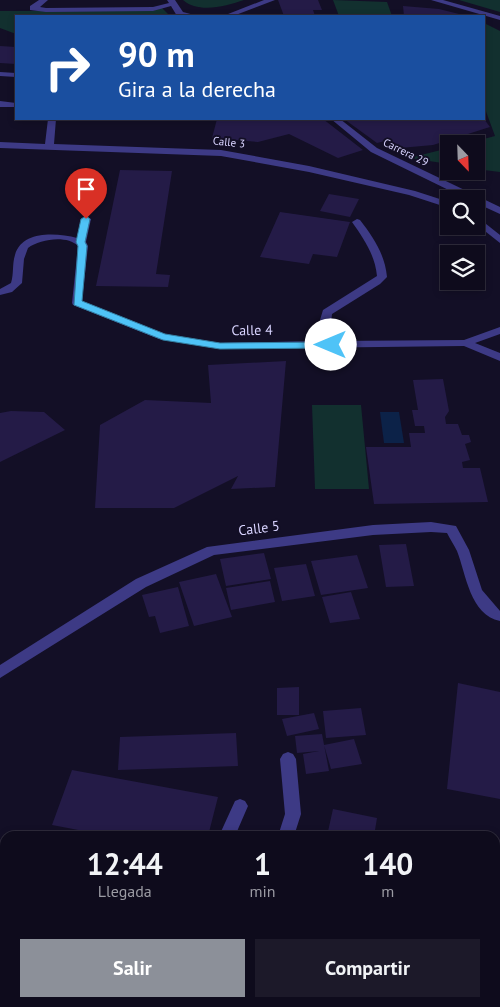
<!DOCTYPE html>
<html lang="es">
<head>
<meta charset="utf-8">
<style>
  body { margin:0; font-family:"PT Sans",sans-serif; background:#1c1929; color:#f1f3f6; height:100vh; display:flex; flex-direction:column; font-size:19px; white-space:nowrap }
  * { box-sizing:border-box; margin:0 }
  p { font-size:16px; color:#9b9ba3 }
  .icon { flex:none; width:28px; height:28px; fill:none; stroke:currentColor; stroke-width:2; stroke-linecap:round; stroke-linejoin:round }
  .map { position:relative; flex:1; overflow:hidden }
  .drawer { position:absolute; left:0px; top:831px; width:500px; height:176px; display:flex; flex-direction:column; background:#0e0b1c; border-radius:15px 15px 0 0; box-shadow:0 2px 8px #0003,0 0 0 1px #2e2b3b }
  .drawer>* { flex:none }
  .banner { position:absolute; left:15px; top:15px; width:470px; height:105px; border-radius:0px; box-shadow:0 2px 8px #0003,0 0 0 1px #2e2b3b; background:#1a4fa0; color:#fff; overflow:hidden }
  .needle { width:32px; rotate:157deg }
  .buttons { position:absolute; left:440px; top:135px; display:grid; gap:10px }
  .buttons a { display:grid; place-items:center; width:45px; height:45px; border-radius:0px; background:#0e0b1c; box-shadow:0 2px 8px #0003,0 0 0 1px #2e2b3b; font-size:25px }
  .pin { position:absolute; display:grid; place-items:center; width:42px; height:42px; color:#fff; margin:-51px -21px; border-radius:50% 50% 50% 0; rotate:-45deg; box-shadow:0 0 5px #0007 }
  .pin .icon { rotate:45deg }
  .me { position:absolute; width:55px; margin:-28px; rotate:270deg; stroke-linejoin:round; filter:drop-shadow(0 0 4px #0008) }
  .turn { display:flex; align-items:center; gap:18px; height:105px; padding:0 20px; font-size:22px }
  .turn .icon { width:65px; height:65px; stroke-width:2.5 }
  .turn b { display:block; font-size:35px; line-height:42px }
  .eta { display:flex; justify-content:space-evenly; align-items:center; height:85px; text-align:center }
  .eta b { font-size:30px; font-weight:700; line-height:35px }
  .primary-button { display:flex; gap:10px; margin-top:auto; padding:10px 20px }
  .primary-button a { flex:1; height:58px; border-radius:0px; background:#8c9099; color:#fff; font-size:20px; font-weight:700; line-height:58px; text-align:center }
  .primary-button a+a { background:#1c1929; color:#f1f3f6 }
  .map>svg:first-child { display:block }
  .green { fill:#12302f }
  .water { fill:#0c2248 }
  .building { fill:#241b47 }
  .lines { fill:none; stroke-linecap:round; stroke-linejoin:round }
  .minor { fill:#3d3a85; fill-rule:evenodd }
  .route { fill:#4fc3f7; stroke:#337fa1 }
  .labels { text-anchor:middle; stroke-width:4; stroke-linejoin:round; paint-order:stroke }
  .far-street-label { font-size:11px; fill:#d9d4ff; stroke:#130f26 }
  .street-label { font-size:14px; fill:#d9d4ff; stroke:#130f26 }
</style>
</head>
<body>
<div class="map">
<svg width="500" height="1007" viewBox="0 0 500 1007">
  <rect width="100%" height="100%" fill="#130f26"/>
  <path class="green" d="M 183,0 L 244,0 C 226,6 199,14 183,0 Z
    M 333,0 L 387,2 L 392,16 L 339,16 Z
    M 459,0 L 500,0 L 500,12 Z
    M 162,8 L 170,16 L 16,16 L 16,34 L 0,28 L 0,11 L 152,11 Z
    M 484,23 L 500,31 L 500,172 L 476,169 L 476,144 L 465,144 L 495,136 L 484,106 Z
    M 449,148 L 449,164 L 409,158 Z
    M 312,405 L 361,405 L 369,489 L 315,489 Z"/>
  <path class="water" d="M 380,412 L 399,412 L 404,443 L 384,443 Z"/>
  <path class="building" d="M 278,0 L 318,0 L 322,10 L 313,10 L 315,16 L 284,16 Z
    M 403,6 L 439,9 L 467,16 L 404,16 Z
    M 0,46 L 16,47 L 16,64 L 0,63 Z
    M 217,119 L 323,119 L 363,150 L 338,158 L 289,134 L 258,142 L 212,138 Z
    M 344,119 L 484,119 L 490,127 L 433,145 L 400,148 L 389,140 L 377,143 Z
    M 120,170 L 172,171 L 156,274 L 170,275 L 168,287 L 96,286 Z
    M 329,194 L 359,199 L 350,217 L 320,211 Z
    M 280,212 L 350,222 L 337,257 L 313,254 L 309,264 L 260,257 Z
    M 286,361 L 275,487 L 231,489 L 238,476 L 174,508 L 95,508 L 100,425 L 145,400 L 211,403 L 208,365 Z
    M 443,379 L 449,411 L 445,417 L 446,424 L 458,424 L 462,435 L 469,435 L 471,442 L 465,444 L 470,460 L 462,462 L 463,468 L 480,468 L 488,502 L 374,504 L 366,447 L 411,447 L 409,433 L 425,433 L 424,426 L 415,426 L 412,410 L 418,410 L 413,380 Z
    M 11,411 L 44,412 L 65,430 L 0,462 L 0,413 Z
    M 406,544 L 414,586 L 386,587 L 379,545 Z
    M 264,553 L 271,579 L 226,586 L 220,559 Z
    M 357,555 L 368,588 L 321,595 L 311,561 Z
    M 306,564 L 315,596 L 282,601 L 274,568 Z
    M 216,574 L 232,617 L 194,626 L 179,582 Z
    M 270,581 L 275,602 L 231,610 L 226,588 Z
    M 178,587 L 189,626 L 160,633 L 155,616 L 149,617 L 142,595 Z
    M 351,592 L 360,619 L 330,623 L 322,597 Z
    M 458,683 L 500,692 L 500,799 L 447,789 Z
    M 299,687 L 299,715 L 277,715 L 277,688 Z
    M 361,708 L 366,735 L 326,738 L 323,711 Z
    M 314,713 L 319,729 L 287,736 L 282,719 Z
    M 236,733 L 238,766 L 118,770 L 120,737 Z
    M 322,734 L 329,771 L 306,774 L 303,754 L 319,751 L 297,753 L 295,736 Z
    M 354,739 L 362,764 L 331,769 L 324,745 Z
    M 72,770 L 218,797 L 208,836 L 110,836 L 52,825 Z
    M 333,809 L 377,818 L 374,836 L 327,836 Z
    M 500,931 L 500,968 L 495,970 L 495,933 Z
    M 5,964 L 5,1002 L 96,1002 L 97,1007 L 0,1007 L 0,966 Z
    M 290,1002 L 328,1002 L 330,1007 L 279,1007 Z"/>
  <g class="lines">
    <path class="minor" d="M 39,0 L 48,0 L 40,7 L 46,8 L 153,7 L 169,3 L 167,0 L 175,0 L 183,12 L 198,16 L 177,16 L 171,6 L 153,11 L 46,12 L 30,10 L 30,6 Z
      M 264,0 L 275,0 L 233,16 L 223,16 Z
      M 431,0 L 443,0 L 500,16 L 500,20 Z
      M 0,72 L 16,73 L 16,77 L 0,76 Z
      M 0,101 L 16,103 L 16,107 L 0,107 Z
      M 48,119 L 56,119 L 54,144 L 221,150 L 309,166 L 415,191 L 449,202 L 449,208 L 409,195 L 309,172 L 221,156 L 0,148 L 0,142 L 45,144 Z
      M 331,119 L 340,119 L 377,148 L 500,207 L 500,214 L 476,203 L 476,199 L 467,199 L 371,152 Z
      M 86,216 L 91,219 L 86,242 L 88,246 L 82,301 L 165,334 L 220,343 L 324,341 L 320,320 L 323,310 L 377,276 C 375,255 364,239 352,222 L 357,219 L 360,220 C 374,238 385,255 387,277 L 380,284 L 332,314 L 331,324 L 335,341 L 464,340 L 500,327 L 500,334 L 475,343 L 500,353 L 500,361 L 464,346 L 220,349 L 159,339 L 73,305 L 72,303 L 78,246 C 67,235 40,239 28,248 L 24,259 L 22,283 L 12,292 L 0,295 L 0,289 L 11,283 C 14,274 12,264 15,255 C 22,230 57,233 77,238 L 81,219 Z
      M 476,216 L 500,235 L 500,243 L 476,224 Z
      M 431,522 L 456,526 L 469,550 L 482,590 L 500,611 L 500,621 C 470,615 466,574 457,551 C 454,545 450,539 447,533 L 431,532 L 373,535 L 214,555 L 146,587 L 0,678 L 0,665 L 136,579 L 207,547 L 373,525 Z
      M 288,752 L 293,754 L 296,759 L 301,814 L 294,836 L 278,836 L 285,814 L 280,759 L 283,754 Z
      M 240,799 L 245,801 L 248,806 L 235,836 L 219,836 L 235,801 Z
      M 137,1002 L 155,1002 L 153,1007 L 135,1007 Z
      M 240,1002 L 258,1002 L 260,1007 L 242,1007 Z"/>
  </g>
  <path class="route" d="M 86,216 L 90,219 L 85,242 L 87,246 L 82,301 L 165,334 L 220,343 L 331,342 L 336,345 L 331,348 L 220,349 L 163,340 L 74,305 L 78,246 L 76,242 L 81,219 Z"/>
  <g class="labels">
    <g class="far-street-label">
      <text transform="translate(229 142) rotate(6)" y="4">Calle 3</text>
      <text transform="translate(406 152) rotate(26)" y="4">Carrera 29</text>
    </g>
    <g class="street-label">
      <text transform="translate(252 330) rotate(-1)" y="5">Calle 4</text>
      <text transform="translate(259 528) rotate(-7)" y="5">Calle 5</text>
    </g>
  </g>
</svg>
<div class="buttons">
<a><svg class="needle" viewBox="-14 -14 28 28"><path d="M0-13l5 13h-10z" fill="#e53935"/><path d="M0 13l5-13h-10z" fill="#9b9ba3"/></svg></a>
<a><svg class="icon" aria-label="search" viewBox="0 0 24 24"><circle cx="10" cy="10" r="6"/><path d="M15 15l6 6"/></svg></a>
<a><svg class="icon" aria-label="layers" viewBox="0 0 24 24"><path d="M12 4l9 5-9 5-9-5zM3 14l9 5 9-5"/></svg></a>
</div>
<div class="pin" style="left:86px;top:219px;background:#d93025"><svg class="icon" aria-label="arrive" viewBox="0 0 24 24"><path d="M6 21V4h12l-3 4 3 4H6"/></svg></div>
<svg class="me" style="left:331px;top:345px" viewBox="-20 -20 40 40"><circle r="19" fill="#fff"/><path d="M0-13L10 11 0 6-10 11z" fill="#4fc3f7"/></svg>
<div class="banner">
<div class="turn"><svg class="icon" aria-label="right" viewBox="0 0 24 24"><path d="M7 20v-9h11M14 6l5 5-5 5"/></svg><div><b>90 m</b>Gira a la derecha</div></div>
</div>
<section class="drawer">
<div class="eta">
<div><b>12:44</b><p>Llegada</p></div>
<div><b>1</b><p>min</p></div>
<div><b>140</b><p>m</p></div>
</div>
<div class="primary-button"><a>Salir</a><a>Compartir</a></div>
</section>
</div>
</body>
</html>
